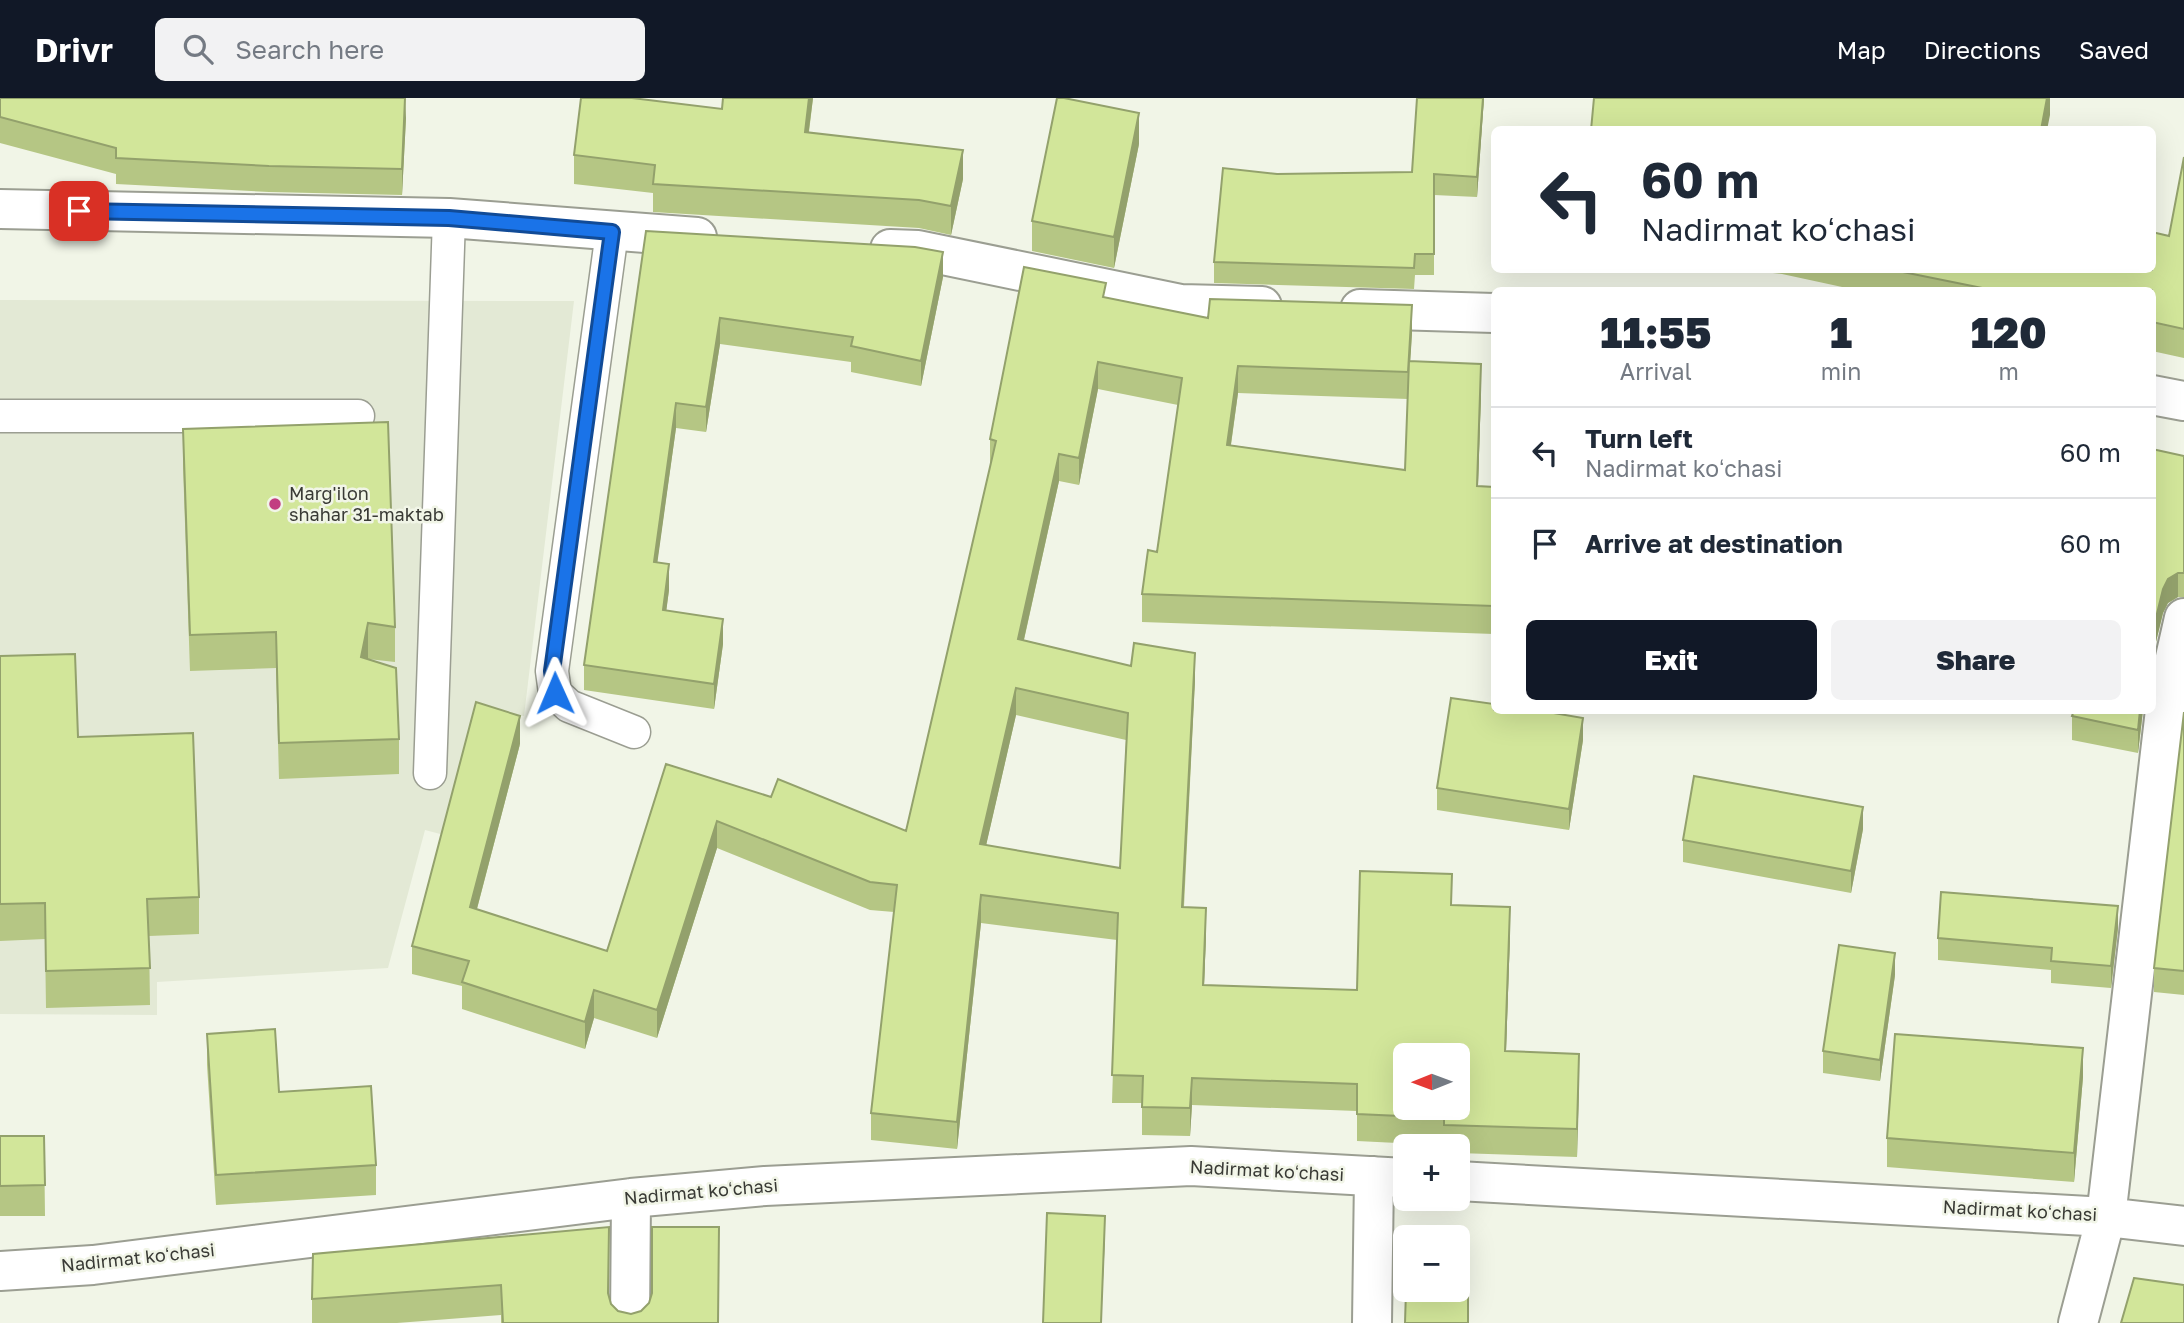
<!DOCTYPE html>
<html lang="en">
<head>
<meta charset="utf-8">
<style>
  body { margin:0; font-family:"Golos Text",sans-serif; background:#f2f2f3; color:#1f2937; height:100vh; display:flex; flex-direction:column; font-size:26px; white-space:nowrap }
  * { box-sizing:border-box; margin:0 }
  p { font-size:23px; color:#747a83 }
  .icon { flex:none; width:38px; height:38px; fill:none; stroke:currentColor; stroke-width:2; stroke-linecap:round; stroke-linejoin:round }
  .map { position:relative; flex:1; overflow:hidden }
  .panel { position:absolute; left:1491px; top:189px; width:665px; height:427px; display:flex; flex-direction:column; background:#fff; border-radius:10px; box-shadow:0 7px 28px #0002 }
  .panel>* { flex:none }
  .hud { position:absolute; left:1491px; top:28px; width:665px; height:147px; border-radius:10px; box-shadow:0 7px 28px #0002; background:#fff; color:#1f2937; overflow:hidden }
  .needle { width:46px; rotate:269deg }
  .buttons { position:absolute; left:1393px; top:945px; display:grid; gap:14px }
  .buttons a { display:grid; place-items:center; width:77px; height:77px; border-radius:10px; background:#fff; box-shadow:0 7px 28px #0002; font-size:35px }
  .pin { position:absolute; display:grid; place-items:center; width:60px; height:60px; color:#fff; margin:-30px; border-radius:14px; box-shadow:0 4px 10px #0006 }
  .me { position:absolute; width:77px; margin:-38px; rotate:359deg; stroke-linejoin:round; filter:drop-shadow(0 0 5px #0008) }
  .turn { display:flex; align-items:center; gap:24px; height:147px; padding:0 35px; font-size:32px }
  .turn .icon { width:91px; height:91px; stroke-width:2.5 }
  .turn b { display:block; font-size:49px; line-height:60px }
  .eta { display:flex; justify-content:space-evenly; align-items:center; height:119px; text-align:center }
  .eta b { font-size:42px; font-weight:800; line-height:49px }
  .action { display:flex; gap:14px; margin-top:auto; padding:14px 35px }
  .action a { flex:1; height:80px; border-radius:10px; background:#111827; color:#fff; font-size:28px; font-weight:800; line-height:80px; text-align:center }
  .action a+a { background:#f2f2f3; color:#1f2937 }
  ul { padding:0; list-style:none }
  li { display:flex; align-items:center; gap:21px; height:91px; padding:0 35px; border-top:2px solid #e0e1e3 }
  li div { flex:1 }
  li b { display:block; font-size:26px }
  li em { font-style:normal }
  header { display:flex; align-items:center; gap:42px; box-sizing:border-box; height:98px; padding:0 35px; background:#111827; color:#fff }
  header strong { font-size:33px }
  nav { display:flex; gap:38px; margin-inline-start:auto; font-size:24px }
  .search { width:490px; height:63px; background:#f2f2f3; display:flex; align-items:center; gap:18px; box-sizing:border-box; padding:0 24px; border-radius:10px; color:#747a83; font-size:26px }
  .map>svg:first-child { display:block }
  .built { fill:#e3e9d5 }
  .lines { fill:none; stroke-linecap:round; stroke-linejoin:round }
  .lane-casing { stroke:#9b9e92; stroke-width:35 }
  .street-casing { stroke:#9b9e92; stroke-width:42 }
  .lane { stroke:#fff; stroke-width:32 }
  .street { stroke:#fff; stroke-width:38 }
  .wall { fill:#b5c684; fill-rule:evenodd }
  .shaded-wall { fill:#93a16c }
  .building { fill:#d2e69a; stroke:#93a16c; stroke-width:2; fill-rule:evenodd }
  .route-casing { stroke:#114b97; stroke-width:18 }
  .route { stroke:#1a73e8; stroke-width:12 }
  .poi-dot { fill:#c23d81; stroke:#f1f5e7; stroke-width:2.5 }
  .labels { text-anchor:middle; stroke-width:5; stroke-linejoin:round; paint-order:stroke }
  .poi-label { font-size:18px; fill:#393a35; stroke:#f1f5e7; text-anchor:start }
  .street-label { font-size:18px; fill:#393a35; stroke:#f1f5e7 }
</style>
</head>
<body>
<header>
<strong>Drivr</strong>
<div class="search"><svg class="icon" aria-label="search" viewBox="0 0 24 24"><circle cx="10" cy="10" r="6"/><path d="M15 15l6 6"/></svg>Search here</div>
<nav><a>Map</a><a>Directions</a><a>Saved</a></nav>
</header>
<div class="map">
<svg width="2184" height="1225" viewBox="0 0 2184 1225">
  <rect width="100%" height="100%" fill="#f1f5e7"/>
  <path class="built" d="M 0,202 L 574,203 L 524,618 L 482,610 L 448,738 L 425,732 L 388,870 L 157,884 L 157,917 L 0,916 Z"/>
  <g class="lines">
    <g class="lane-casing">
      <path id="lane" d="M 612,134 L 552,573 L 555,595 L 569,608 L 634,634
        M 0,318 L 358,318
        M 430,675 L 449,120"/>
    </g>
    <g class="street-casing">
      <path id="street" d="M 0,111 L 449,120 L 697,139
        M 890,151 L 918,152 L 1181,206 L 1262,208
        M 1360,211 L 1494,215
        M 2152,297 L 2184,303
        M 1458,1083 L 2106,1119 L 2184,1128
        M 0,1173 L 93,1167 L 631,1100 L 765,1088 L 1191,1068 L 1405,1080
        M 630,1225 L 631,1100
        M 1372,1225 L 1374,1078
        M 2078,1225 L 2106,1119 L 2167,595 L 2184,520"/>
    </g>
    <use href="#lane" class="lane"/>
    <use href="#street" class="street"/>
  </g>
  <path class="wall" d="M 0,0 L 406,20 L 402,97 L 269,94 L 116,86 L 116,76 L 0,45 Z
    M 813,0 L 809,34 L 963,81 L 951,137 L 919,130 L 653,114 L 653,95 L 574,86 L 574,57 L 722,11 Z
    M 1417,0 L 1484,0 L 1477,99 L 1434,97 L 1434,177 L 1415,177 L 1414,191 L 1214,185 L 1214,164 L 1277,76 L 1412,74 Z
    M 1139,46 L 1114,170 L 1032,153 L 1032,123 Z
    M 2184,59 L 2184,260 L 2152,253 L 2152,192 L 1856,192 L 1782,176 L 1744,172 L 2152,172 L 2169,138 Z
    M 646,133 L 943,179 L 921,288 L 851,274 L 851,264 L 720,246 L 706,334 L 676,330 L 657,464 L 669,492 L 666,513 L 723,546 L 714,611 L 584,592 L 584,567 Z
    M 1106,200 L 1208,220 L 1412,235 L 1410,263 L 1481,294 L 1478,388 L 1494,389 L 1494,536 L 1142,524 L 1142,496 L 1157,454 L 1178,307 L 1098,291 L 1079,387 L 1059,383 L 1024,542 L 1131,568 L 1195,582 L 1184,809 L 1206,837 L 1204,887 L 1357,892 L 1452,807 L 1510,837 L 1506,953 L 1579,983 L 1577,1059 L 1458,1055 L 1458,1048 L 1357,1043 L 1357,1013 L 1192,1007 L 1190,1038 L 1142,1037 L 1142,1005 L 1112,1005 L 1117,842 L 981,825 L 957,1051 L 871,1042 L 871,1015 L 894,814 L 870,812 L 717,750 L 657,940 L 594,920 L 585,951 L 462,911 L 462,888 L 412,876 L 412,848 L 520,646 L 477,811 L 607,853 L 666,666 L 771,699 L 906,733 L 990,369 L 990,341 ZM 1238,295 L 1408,301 L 1405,372 L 1231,347 ZM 1016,617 L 1126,642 L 1120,770 L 986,747 Z
    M 183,331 L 395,529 L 395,564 L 368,561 L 399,641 L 399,676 L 279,681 L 276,570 L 190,573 L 183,367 Z
    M 2152,351 L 2184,358 L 2184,499 L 2178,499 L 2168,505 L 2163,515 L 2152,560 Z
    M 0,558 L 78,639 L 199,799 L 199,836 L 149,838 L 150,907 L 46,910 L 45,841 L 0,843 Z
    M 2143,612 L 2138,655 L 2072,642 L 2072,618 Z
    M 2184,614 L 2184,897 L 2154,894 L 2154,870 Z
    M 1583,642 L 1569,732 L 1437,712 L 1437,690 Z
    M 1863,731 L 1851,795 L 1683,764 L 1683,742 Z
    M 2118,830 L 2111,890 L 2051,885 L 2051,872 L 1938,862 L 1938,840 Z
    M 1895,877 L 1880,983 L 1823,975 L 1823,953 Z
    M 207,936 L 279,994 L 376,1067 L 376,1097 L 216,1107 L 207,967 Z
    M 2083,979 L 2074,1084 L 1887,1069 L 1887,1040 Z
    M 0,1038 L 44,1038 L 45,1118 L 0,1118 Z
    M 609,1129 L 608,1196 L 611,1206 L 618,1213 L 631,1216 L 718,1225 L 501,1225 L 501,1217 L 397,1225 L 312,1225 L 312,1201 Z"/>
  <path class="shaded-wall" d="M 405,0 L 406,20 L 402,97 L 402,71 Z
    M 809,0 L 813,0 L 805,62 L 805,34 Z
    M 1483,0 L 1484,0 L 1477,99 L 1477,79 Z
    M 2047,0 L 2050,0 L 2050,17 L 2047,32 L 2041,32 Z
    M 1139,15 L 1139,46 L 1114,170 L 1114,139 Z
    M 963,52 L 963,81 L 951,137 L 951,108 Z
    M 943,154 L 943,179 L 921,288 L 921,263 Z
    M 1412,207 L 1412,235 L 1408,301 L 1408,274 Z
    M 720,220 L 720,246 L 706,334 L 706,309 Z
    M 1098,264 L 1098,291 L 1079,387 L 1079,360 Z
    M 1481,266 L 1481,294 L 1477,416 L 1477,388 Z
    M 1238,268 L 1238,295 L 1227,374 L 1227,347 Z
    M 676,305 L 676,330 L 654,489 L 654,464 Z
    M 1059,356 L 1059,383 L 1018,568 L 1018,541 Z
    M 669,466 L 669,492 L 663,538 L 663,512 Z
    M 2178,475 L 2178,499 L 2168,505 L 2163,515 L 2152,560 L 2152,536 L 2163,491 L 2168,481 Z
    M 723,521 L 723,546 L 714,611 L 714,586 Z
    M 368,525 L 368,561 L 361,594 L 361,559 Z
    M 1195,555 L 1195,582 L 1182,836 L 1182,809 Z
    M 1016,590 L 1016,617 L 980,774 L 980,746 Z
    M 2140,612 L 2143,612 L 2138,655 L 2138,632 Z
    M 520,618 L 520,646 L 470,837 L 470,809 Z
    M 1583,620 L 1583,642 L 1569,732 L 1569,711 Z
    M 1863,709 L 1863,731 L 1851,795 L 1851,773 Z
    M 717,723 L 717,750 L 657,940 L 657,912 Z
    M 981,797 L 981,825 L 957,1051 L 957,1024 Z
    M 2118,808 L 2118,830 L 2111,890 L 2111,868 Z
    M 1510,809 L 1510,837 L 1505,981 L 1505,953 Z
    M 1206,810 L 1206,837 L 1203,915 L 1203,887 Z
    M 1895,855 L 1895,877 L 1880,983 L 1880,962 Z
    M 594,892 L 594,920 L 585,951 L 585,924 Z
    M 2083,950 L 2083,979 L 2074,1084 L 2074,1055 Z
    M 1579,956 L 1579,983 L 1577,1059 L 1577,1031 Z
    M 1192,980 L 1192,1007 L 1190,1038 L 1190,1010 Z
    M 1105,1118 L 1105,1140 L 1101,1225 Z"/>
  <path class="building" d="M 0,0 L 405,0 L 402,71 L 269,68 L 116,60 L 116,50 L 0,19 Z
    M 581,0 L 632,0 L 722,11 L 723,0 L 809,0 L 805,34 L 963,52 L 951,108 L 919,102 L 653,86 L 655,67 L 574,57 Z
    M 1057,0 L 1064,0 L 1139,15 L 1114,139 L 1032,123 Z
    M 1417,0 L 1483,0 L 1477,79 L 1434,76 L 1434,156 L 1415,156 L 1414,170 L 1214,164 L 1223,70 L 1277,76 L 1412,74 Z
    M 1594,0 L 2047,0 L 2041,32 L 1591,32 Z
    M 2184,59 L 2184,231 L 2152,224 L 2152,192 L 1992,192 L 1893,172 L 2152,172 L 2152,134 L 2169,138 Z
    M 646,133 L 915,149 L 943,154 L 921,263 L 851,248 L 853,239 L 720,220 L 706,309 L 676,305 L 654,464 L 669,466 L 663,512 L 723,521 L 714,586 L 584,567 Z
    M 1024,169 L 1106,185 L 1103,199 L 1208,220 L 1210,201 L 1412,207 L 1408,274 L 1238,268 L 1227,347 L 1405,372 L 1409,263 L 1481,266 L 1477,388 L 1494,389 L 1494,508 L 1142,496 L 1148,452 L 1157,454 L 1182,280 L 1098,264 L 1079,360 L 1059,356 L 1018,541 L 1131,568 L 1134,545 L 1195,555 L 1182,809 L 1206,810 L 1203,887 L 1357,892 L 1360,773 L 1452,776 L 1451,807 L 1510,809 L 1505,953 L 1579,956 L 1577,1031 L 1444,1027 L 1444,1020 L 1357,1016 L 1357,986 L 1192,980 L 1190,1010 L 1142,1009 L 1143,978 L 1112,977 L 1118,815 L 981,797 L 957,1024 L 871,1015 L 897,787 L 870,784 L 717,723 L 657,912 L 594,892 L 585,924 L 462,884 L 469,863 L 412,848 L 476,604 L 520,618 L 470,809 L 607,853 L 666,666 L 771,699 L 778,681 L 906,733 L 996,343 L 990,341 ZM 1016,590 L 1128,615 L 1120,770 L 980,746 ZM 1405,957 L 1458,957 L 1458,1010 L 1405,1010 Z
    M 388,324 L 395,529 L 368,525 L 361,559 L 396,570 L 399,641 L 279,645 L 276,534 L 190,537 L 183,331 Z
    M 2152,351 L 2184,358 L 2184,475 L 2178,475 L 2168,481 L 2163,491 L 2152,536 Z
    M 75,556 L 78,639 L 193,635 L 199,799 L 147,801 L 150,870 L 46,873 L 45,805 L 0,806 L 0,558 Z
    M 1451,600 L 1494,606 L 1494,612 L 1536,612 L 1583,620 L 1569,711 L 1437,690 Z
    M 2074,612 L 2140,612 L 2138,632 L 2072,618 Z
    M 2184,614 L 2184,873 L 2154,870 Z
    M 1694,678 L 1863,709 L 1851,773 L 1683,742 Z
    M 1941,794 L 2118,808 L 2111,868 L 2051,863 L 2052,850 L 1938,840 Z
    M 1839,847 L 1895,855 L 1880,962 L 1823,953 Z
    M 275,931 L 279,994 L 371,988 L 376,1067 L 216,1077 L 207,936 Z
    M 1895,936 L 2083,950 L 2074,1055 L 1887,1040 Z
    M 0,1038 L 44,1038 L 45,1087 L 0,1088 Z
    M 1047,1115 L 1105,1118 L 1101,1225 L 1043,1225 Z
    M 609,1129 L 608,1195 L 611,1206 L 618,1213 L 631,1216 L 641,1213 L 649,1205 L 652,1195 L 652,1129 L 719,1129 L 718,1225 L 503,1225 L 501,1187 L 312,1201 L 313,1156 Z
    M 2134,1180 L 2184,1187 L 2184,1225 L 2121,1225 Z
    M 1458,1181 L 1468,1181 L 1468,1225 L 1405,1225 L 1406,1192 L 1458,1192 Z"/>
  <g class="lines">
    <g class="route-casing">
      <path id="route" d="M 79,113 L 449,120 L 612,134 L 552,573 L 555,595"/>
    </g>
    <use href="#route" class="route"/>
  </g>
  <circle class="poi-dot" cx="275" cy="406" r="7"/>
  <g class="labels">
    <g class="poi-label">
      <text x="289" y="402">Marg'ilon<tspan x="289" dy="21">shahar 31-maktab</tspan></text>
    </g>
    <g class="street-label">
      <text transform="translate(1267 1073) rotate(3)" y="6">Nadirmat koʻchasi</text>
      <text transform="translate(701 1094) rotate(-5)" y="6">Nadirmat koʻchasi</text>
      <text transform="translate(2020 1113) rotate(3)" y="6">Nadirmat koʻchasi</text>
      <text transform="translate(138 1160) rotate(-6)" y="6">Nadirmat koʻchasi</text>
    </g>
  </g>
</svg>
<div class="buttons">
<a><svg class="needle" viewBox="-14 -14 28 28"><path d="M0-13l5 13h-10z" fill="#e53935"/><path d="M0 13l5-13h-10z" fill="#747a83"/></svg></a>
<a>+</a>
<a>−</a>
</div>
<div class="pin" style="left:79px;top:113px;background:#d93025"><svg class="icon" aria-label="arrive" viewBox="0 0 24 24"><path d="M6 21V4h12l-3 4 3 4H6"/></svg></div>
<svg class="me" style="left:555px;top:595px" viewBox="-20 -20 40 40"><path d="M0-17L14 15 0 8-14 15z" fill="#1a73e8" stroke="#fff" stroke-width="4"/></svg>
<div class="hud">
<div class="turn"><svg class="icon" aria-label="left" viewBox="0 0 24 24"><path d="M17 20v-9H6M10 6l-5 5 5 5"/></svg><div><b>60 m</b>Nadirmat koʻchasi</div></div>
</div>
<section class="panel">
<div class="eta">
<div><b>11:55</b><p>Arrival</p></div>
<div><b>1</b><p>min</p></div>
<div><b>120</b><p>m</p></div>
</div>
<ul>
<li><svg class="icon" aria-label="left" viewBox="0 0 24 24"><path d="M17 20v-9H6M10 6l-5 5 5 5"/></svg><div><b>Turn left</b><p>Nadirmat koʻchasi</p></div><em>60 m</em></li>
<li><svg class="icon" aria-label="arrive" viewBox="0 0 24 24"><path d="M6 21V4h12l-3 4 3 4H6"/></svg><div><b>Arrive at destination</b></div><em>60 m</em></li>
</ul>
<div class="action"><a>Exit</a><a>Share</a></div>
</section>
</div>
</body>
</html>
